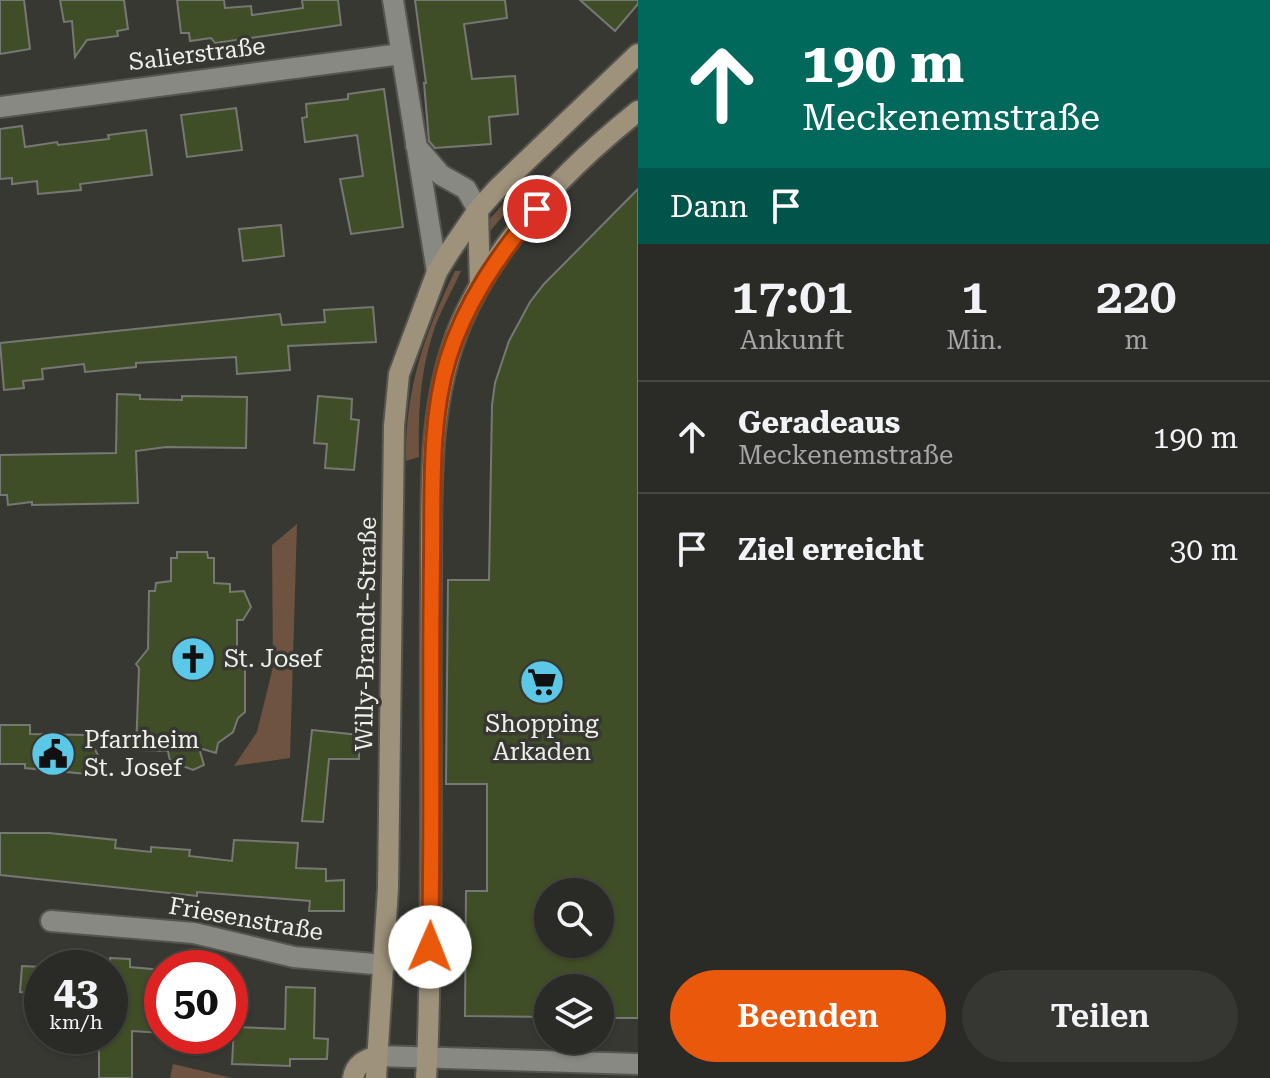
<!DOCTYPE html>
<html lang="de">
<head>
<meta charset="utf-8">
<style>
  body { margin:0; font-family:"Roboto Serif",serif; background:#363632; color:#f1f3f6; height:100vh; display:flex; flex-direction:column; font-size:30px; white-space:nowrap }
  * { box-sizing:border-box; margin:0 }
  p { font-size:26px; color:#a5a7a7 }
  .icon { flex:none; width:44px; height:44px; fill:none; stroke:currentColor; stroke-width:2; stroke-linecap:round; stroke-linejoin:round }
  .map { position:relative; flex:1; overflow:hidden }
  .sheet { display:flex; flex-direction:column; background:#2a2a26; width:632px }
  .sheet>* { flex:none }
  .hud { background:#00695c; color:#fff; overflow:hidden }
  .fabs { position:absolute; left:534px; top:878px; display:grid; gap:16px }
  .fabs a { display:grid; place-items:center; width:80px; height:80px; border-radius:50%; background:#2a2a26; box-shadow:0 2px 6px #0004,0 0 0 2px #464643; font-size:40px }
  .speed { position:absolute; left:24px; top:950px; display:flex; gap:16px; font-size:40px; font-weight:700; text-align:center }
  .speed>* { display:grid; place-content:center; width:104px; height:104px; border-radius:50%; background:#2a2a26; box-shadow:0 2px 6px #0004,0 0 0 2px #464643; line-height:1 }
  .speed small { font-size:20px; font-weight:400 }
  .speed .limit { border:12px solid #d22; background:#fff; color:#111 }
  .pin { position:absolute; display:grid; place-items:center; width:68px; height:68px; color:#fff; margin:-34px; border:4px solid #fff; border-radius:50%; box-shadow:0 2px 8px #0007 }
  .me { position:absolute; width:88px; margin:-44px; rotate:1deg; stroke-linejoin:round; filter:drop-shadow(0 0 6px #0008) }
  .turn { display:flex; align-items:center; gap:28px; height:168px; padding:0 32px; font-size:36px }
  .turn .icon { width:104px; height:104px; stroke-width:2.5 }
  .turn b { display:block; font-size:56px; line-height:68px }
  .then { display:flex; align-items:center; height:76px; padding:0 32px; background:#0003; gap:16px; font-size:30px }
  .eta { display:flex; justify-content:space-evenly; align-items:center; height:136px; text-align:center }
  .eta b { font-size:48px; font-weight:600; line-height:56px }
  .action { display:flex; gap:16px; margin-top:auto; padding:16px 32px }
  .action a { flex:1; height:92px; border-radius:48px; background:#ea580c; color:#fff; font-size:32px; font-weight:600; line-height:92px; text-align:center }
  .action a+a { background:#363632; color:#f1f3f6 }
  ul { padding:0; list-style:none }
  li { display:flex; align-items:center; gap:24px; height:112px; padding:0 32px; border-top:2px solid #464643 }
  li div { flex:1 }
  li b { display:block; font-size:30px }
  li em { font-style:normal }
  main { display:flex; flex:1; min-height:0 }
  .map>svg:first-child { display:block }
  .green { fill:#6e5341 }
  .building { fill:#404e27; stroke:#767873; stroke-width:2; fill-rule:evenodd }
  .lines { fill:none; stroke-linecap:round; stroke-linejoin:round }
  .minor-casing { stroke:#565550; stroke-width:24 }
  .secondary-casing { stroke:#565550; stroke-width:24 }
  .minor { stroke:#898983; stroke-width:20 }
  .secondary { stroke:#9e927b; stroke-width:20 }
  .route-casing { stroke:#983908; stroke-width:20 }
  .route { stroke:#ea580c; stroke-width:14 }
  .labels { text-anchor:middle; stroke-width:7; stroke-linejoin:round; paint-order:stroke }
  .street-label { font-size:24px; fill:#efefeb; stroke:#383833 }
  .poi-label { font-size:24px; fill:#efefeb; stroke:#383833; text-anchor:start }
</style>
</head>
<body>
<main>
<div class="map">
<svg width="638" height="1078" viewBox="0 0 638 1078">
  <rect width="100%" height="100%" fill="#383833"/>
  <path class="green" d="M 525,180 L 528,187 L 490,231 L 488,221 Z
    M 455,271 L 461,271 C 453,289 442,308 435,327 C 420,370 418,412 419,457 L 406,461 C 405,389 424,335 455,271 Z
    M 297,524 L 290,758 L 234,766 L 257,732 L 273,667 L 272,545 Z
    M 173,1064 L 232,1078 L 170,1078 Z"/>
  <path class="building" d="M 0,0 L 24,0 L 30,49 L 0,54 Z
    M 60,0 L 124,0 L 128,29 L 117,31 L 118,36 L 87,40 L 75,57 L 72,21 L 64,22 Z
    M 177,0 L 224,0 L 225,8 L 251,6 L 252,15 L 303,8 L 302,0 L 338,0 L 341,25 L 215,43 L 211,38 L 190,41 L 189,33 L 181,33 Z
    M 415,0 L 505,0 L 507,18 L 464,24 L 472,79 L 515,76 L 518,114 L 489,117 L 491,144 L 435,148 L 429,141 L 424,83 L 426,83 Z
    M 580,0 L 638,0 L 638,4 L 615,31 Z
    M 384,89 L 403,227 L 351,234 L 340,179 L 363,176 L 357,135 L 305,142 L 302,118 L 307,117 L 306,104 L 348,99 L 348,94 Z
    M 236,108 L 242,150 L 187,157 L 181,115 Z
    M 22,126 L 25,147 L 57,142 L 58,145 L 109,139 L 108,135 L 146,130 L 152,175 L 80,184 L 81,190 L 38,194 L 37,181 L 12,184 L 12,178 L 0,179 L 0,129 Z
    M 638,189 L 638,1018 L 600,1018 L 600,988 L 548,988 L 548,1017 L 465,1016 L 466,891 L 487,891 L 487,784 L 446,784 L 448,580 L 489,580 L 492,405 L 495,383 L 509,341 L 530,302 L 544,284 ZM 548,892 L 600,892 L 600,944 L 548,944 Z
    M 281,225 L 284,256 L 243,261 L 239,229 Z
    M 373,307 L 376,342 L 288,346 L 290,370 L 237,374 L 236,357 L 136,363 L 136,367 L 85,372 L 84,364 L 42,369 L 43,379 L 23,381 L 24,388 L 4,390 L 0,343 L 280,314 L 282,325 L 325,322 L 324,310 Z
    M 117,394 L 140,395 L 140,399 L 182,400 L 182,396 L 247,397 L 246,448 L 166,447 L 136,451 L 138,503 L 32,505 L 32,502 L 8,505 L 7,495 L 0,495 L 0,455 L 116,453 Z
    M 318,396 L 352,399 L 351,419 L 359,420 L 354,470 L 325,468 L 327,444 L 314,443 Z
    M 177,552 L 207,552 L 208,558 L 214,558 L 214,583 L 230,584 L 230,592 L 244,591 L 251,607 L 243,620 L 237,620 L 237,651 L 249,665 L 245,669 L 245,712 L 238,718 L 233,732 L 218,743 L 216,753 L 199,748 L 204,765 L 193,770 L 170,761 L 168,751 L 136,750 L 139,668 L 136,664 L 148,649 L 149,591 L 155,591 L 156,583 L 171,581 L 171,558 L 177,558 Z
    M 0,725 L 30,725 L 30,734 L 88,735 L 108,776 L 25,768 L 25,764 L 0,764 Z
    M 312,730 L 359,735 L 359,759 L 329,759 L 323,822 L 302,821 Z
    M 0,833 L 49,833 L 116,840 L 115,848 L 151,852 L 151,847 L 190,850 L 189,856 L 232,861 L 234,840 L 298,843 L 296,868 L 326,869 L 326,881 L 344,880 L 344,911 L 309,911 L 310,901 L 197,892 L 197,896 L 0,875 Z
    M 110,958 L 130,959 L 130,967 L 162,970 L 162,1033 L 132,1031 L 132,1078 L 99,1078 L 99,1036 L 110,1036 Z
    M 22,966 L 42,967 L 42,994 L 20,992 Z
    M 286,987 L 315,988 L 314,1038 L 328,1039 L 327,1059 L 290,1059 L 290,1066 L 232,1064 L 234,1027 L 285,1029 Z"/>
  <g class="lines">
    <g class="minor-casing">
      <path id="minor" d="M 393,0 L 437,272
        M 0,107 L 401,54
        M 416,146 L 441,175 L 466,189 L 478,210
        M 51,921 L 194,933 L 294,957 L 385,965
        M 377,1056 L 638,1064"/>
    </g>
    <g class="secondary-casing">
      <path id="secondary" d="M 478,210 L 480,285
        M 353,1078 C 355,1064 365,1060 377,1056
        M 376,1078 L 388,888 L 394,426 L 399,374 L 437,272 L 450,251 L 478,210 L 497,189 L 638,54
        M 426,1078 C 429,1034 429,989 430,945 C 432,825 430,706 431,587 C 432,499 426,406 461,323 C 497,240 568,167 638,111"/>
    </g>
    <use href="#minor" class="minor"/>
    <use href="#secondary" class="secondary"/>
  </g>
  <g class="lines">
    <g class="route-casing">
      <path id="route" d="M 430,947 C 433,818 430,688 432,559 C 433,493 429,422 448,359 C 465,303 499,254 537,209"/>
    </g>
    <use href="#route" class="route"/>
  </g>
  <defs>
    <g id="church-disc" transform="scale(2.3)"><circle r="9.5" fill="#5bc8e7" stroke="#383833"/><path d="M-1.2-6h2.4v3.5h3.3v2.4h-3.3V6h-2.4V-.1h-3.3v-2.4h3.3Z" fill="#111"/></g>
    <g id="supermarket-disc" transform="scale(2.3)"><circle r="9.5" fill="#5bc8e7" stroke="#383833"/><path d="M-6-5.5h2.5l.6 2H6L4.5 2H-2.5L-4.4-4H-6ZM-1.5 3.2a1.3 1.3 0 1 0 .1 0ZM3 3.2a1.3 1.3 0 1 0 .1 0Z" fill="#111"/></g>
    <g id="civic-disc" transform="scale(2.3)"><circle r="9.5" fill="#5bc8e7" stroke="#383833"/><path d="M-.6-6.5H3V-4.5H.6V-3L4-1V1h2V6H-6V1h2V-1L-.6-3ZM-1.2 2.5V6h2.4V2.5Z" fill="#111"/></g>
  </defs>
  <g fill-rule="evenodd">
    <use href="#church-disc" x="193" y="659"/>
    <use href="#supermarket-disc" x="542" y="682"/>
    <use href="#civic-disc" x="53" y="754"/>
  </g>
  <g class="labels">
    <g class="street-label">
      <text transform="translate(197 54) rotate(-7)" y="8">Salierstraße</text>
      <text transform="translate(366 634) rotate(-89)" y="8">Willy-Brandt-Straße</text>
      <text transform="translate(246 919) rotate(10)" y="8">Friesenstraße</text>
    </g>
    <g class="poi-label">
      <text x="224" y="667">St. Josef</text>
      <text x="542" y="732" text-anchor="middle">Shopping<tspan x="542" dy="28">Arkaden</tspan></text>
      <text x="84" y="748">Pfarrheim<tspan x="84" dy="28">St. Josef</tspan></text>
    </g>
  </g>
</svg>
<div class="fabs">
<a><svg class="icon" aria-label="search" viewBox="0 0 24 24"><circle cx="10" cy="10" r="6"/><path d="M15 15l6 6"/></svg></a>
<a><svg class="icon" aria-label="layers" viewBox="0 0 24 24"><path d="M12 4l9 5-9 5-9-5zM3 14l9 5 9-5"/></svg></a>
</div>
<div class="speed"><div>43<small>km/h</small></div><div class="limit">50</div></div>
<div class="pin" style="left:537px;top:209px;background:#d93025"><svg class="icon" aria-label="arrive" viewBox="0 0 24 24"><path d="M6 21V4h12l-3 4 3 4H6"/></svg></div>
<svg class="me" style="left:430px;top:947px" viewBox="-20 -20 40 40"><circle r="19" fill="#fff"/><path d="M0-13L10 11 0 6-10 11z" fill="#ea580c"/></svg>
</div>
<section class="sheet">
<div class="hud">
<div class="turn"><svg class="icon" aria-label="ahead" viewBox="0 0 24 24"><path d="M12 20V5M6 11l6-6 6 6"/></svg><div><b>190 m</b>Meckenemstraße</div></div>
<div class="then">Dann<svg class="icon" aria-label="arrive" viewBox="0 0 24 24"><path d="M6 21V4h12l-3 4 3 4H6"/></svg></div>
</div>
<div class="eta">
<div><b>17:01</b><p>Ankunft</p></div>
<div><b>1</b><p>Min.</p></div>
<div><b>220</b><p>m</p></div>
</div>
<ul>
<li><svg class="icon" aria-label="ahead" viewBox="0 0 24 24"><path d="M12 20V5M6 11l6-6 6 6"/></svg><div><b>Geradeaus</b><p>Meckenemstraße</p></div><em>190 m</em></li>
<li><svg class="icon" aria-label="arrive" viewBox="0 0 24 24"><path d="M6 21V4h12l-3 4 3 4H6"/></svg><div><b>Ziel erreicht</b></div><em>30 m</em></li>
</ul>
<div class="action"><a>Beenden</a><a>Teilen</a></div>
</section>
</main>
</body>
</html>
